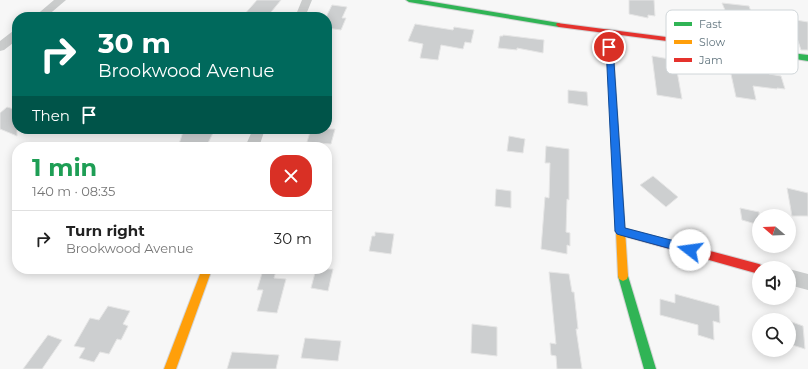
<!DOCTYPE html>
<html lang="en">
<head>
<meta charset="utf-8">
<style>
  body { margin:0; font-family:Montserrat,sans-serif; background:#f2f2f2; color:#222; height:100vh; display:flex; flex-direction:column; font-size:15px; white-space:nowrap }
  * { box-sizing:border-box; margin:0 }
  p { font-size:13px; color:#767676 }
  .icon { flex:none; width:22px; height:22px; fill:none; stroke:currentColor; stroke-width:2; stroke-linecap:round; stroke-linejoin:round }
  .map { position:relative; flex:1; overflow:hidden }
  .details { position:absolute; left:12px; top:142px; width:320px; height:132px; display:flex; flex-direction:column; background:#fff; border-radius:16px; box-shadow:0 2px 10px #0003 }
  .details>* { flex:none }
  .hud { position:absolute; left:12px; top:12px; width:320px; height:122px; border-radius:16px; box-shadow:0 2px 10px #0003; background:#00695c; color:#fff; overflow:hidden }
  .needle { width:26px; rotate:289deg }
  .buttons { position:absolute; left:752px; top:209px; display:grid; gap:8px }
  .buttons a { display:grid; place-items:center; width:44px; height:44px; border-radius:50%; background:#fff; box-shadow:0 2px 10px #0003; font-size:20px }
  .pin { position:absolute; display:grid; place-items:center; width:34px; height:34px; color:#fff; margin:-17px; border:2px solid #fff; border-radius:50%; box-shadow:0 1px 4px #0007 }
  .me { position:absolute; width:44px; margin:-22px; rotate:285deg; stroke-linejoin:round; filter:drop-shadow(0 0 3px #0008) }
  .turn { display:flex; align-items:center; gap:14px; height:84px; padding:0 20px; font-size:18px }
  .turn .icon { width:52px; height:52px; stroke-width:2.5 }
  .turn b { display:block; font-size:28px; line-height:34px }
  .then { display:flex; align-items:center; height:38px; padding:0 20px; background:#0003; gap:8px; font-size:15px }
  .round { display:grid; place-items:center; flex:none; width:42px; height:42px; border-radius:16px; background:#f2f2f2 }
  .headline { display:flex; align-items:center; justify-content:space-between; height:68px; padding:0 20px }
  h1 { font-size:24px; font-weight:700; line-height:30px; color:#1e9e55 }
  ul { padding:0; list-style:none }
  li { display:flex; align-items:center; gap:12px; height:56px; padding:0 20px; border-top:1px solid #e0e0e0 }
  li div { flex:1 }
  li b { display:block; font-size:15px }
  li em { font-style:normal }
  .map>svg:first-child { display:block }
  .building { fill:#cdcfd0; stroke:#e6e6e6 }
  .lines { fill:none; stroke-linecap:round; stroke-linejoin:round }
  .fast-casing { stroke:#d3d4d5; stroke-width:2 }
  .slow-casing { stroke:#d3d4d5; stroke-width:2 }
  .jam-casing { stroke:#d3d4d5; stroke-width:2 }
  .street { fill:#cacccc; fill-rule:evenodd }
  .fast { fill:#30b455; fill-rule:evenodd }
  .slow { fill:#ff9f0a; fill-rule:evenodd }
  .jam { fill:#e5322d; fill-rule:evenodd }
  .route { fill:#1a73e8; stroke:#114b97 }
  .key { fill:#fff; stroke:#d0d6d9; stroke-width:1 }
  .key-label { font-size:11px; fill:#647780 }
</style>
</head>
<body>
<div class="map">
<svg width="808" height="369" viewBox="0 0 808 369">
  <rect width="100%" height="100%" fill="#f7f7f7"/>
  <path class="building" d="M 257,0 L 281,0 L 267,17 L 242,17 Z
    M 629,0 L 654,0 L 655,16 L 648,15 L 648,18 L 629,14 Z
    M 722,3 L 749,6 L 758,32 L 733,29 Z
    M 332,5 L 347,7 L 342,18 L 346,18 L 341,30 L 327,28 L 327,15 Z
    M 784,18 L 808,22 L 808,50 L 801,50 L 797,38 L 789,37 Z
    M 415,24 L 453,30 L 454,27 L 474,30 L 471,43 L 465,42 L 463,49 L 441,45 L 438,60 L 420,58 L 423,44 L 408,41 Z
    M 503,35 L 544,40 L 543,53 L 517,48 L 517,50 L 498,48 L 500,36 L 503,36 Z
    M 652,56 L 675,60 L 682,99 L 657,95 Z
    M 729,65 L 768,72 L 769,74 L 781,76 L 785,89 L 777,88 L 777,89 L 753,86 L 756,100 L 736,97 Z
    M 568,90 L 587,92 L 588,106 L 568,103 Z
    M 7,107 L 17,110 L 17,136 L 0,129 L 0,113 Z
    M 184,129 L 215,129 L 206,147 L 178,147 Z
    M 311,129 L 335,129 L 331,144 L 307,142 Z
    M 509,136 L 525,139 L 523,153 L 507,151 Z
    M 546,146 L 569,149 L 569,200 L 567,199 L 566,232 L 570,233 L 570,246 L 567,245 L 567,254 L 541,249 L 545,197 L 549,198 L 550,163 L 545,163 Z
    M 653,176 L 678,197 L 666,207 L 640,185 Z
    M 787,188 L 808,193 L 808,216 L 792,216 Z
    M 496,189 L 511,191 L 511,208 L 495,206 Z
    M 740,208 L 759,212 L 759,225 L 742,220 Z
    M 375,232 L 394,234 L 391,254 L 369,251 L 372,236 L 375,236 Z
    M 316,269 L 333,269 L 328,291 L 311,288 Z
    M 263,270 L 276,271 L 274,278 L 286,279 L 277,313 L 257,311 L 263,290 L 257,290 Z
    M 549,272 L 569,274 L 572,292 L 574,292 L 578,329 L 576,329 L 582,369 L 557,369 L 556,356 L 551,355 L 550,343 L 556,344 Z
    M 675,294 L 719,306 L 720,323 L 713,321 L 714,340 L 698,335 L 698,325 L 660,315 L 660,299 L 675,303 Z
    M 108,306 L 130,311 L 123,324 L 128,326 L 121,340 L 117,339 L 109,354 L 100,352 L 94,362 L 79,358 L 85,348 L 74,346 L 90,318 L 99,320 Z
    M 789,321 L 803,326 L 805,349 L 789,344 Z
    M 472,324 L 497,327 L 497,356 L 471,353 Z
    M 48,335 L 62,340 L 42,369 L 23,369 Z
    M 305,338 L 341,341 L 338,361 L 301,358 Z
    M 232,352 L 279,355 L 276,369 L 227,369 Z"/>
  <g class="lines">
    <g class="fast-casing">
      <path id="fast" d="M 406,0 L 421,0 L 559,23 L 562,25 L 559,27 L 409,2 Z
        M 741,47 L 808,55 L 808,61 L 744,51 L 740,49 Z
        M 623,271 L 627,273 L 628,276 L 656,369 L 644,369 L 618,276 L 619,273 Z"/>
    </g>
    <g class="slow-casing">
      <path id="slow" d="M 607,30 L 609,30 L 612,32 L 628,276 L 627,279 L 623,281 L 619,279 L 618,276 Z
        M 202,269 L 212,269 L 176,369 L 164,369 Z"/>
    </g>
    <g class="jam-casing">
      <path id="jam" d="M 557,23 L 744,47 L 748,49 L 744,51 L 559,27 L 556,25 Z
        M 620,227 L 759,264 L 763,266 L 764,268 L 759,268 L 759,274 L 620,235 L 617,234 L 615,231 L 617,228 Z"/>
    </g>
    <path class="street" d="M 54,0 L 66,0 L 46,17 L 34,17 Z
      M 302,0 L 312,0 L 305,17 L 295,17 Z
      M 17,30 L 17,40 L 4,50 L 0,51 L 0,41 L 13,31 Z
      M 253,129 L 265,129 L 259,147 L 245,147 Z
      M 789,269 L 808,274 L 808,290 L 789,285 Z"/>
    <use href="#fast" class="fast"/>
    <use href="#slow" class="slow"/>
    <use href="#jam" class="jam"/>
  </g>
  <path class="route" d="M 609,44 L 613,47 L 625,228 L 690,245 L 693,246 L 694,250 L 693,253 L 690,254 L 620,235 L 617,234 L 615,231 L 606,47 Z"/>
  <rect x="666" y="10" width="132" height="64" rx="6" class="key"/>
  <rect x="674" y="22" width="18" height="4" fill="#30b455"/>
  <rect x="674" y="40" width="18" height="4" fill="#ff9f0a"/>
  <rect x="674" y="58" width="18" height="4" fill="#e5322d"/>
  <g class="key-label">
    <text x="699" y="28">Fast</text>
    <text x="699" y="46">Slow</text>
    <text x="699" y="64">Jam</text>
  </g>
</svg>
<div class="buttons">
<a><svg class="needle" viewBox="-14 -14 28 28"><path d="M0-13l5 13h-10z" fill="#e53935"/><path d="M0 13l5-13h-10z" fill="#767676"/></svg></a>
<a><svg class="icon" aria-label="sound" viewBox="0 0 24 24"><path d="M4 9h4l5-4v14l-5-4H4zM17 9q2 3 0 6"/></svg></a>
<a><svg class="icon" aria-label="search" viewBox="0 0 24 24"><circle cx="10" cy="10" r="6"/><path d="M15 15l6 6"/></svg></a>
</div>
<div class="pin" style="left:609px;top:47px;background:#d93025"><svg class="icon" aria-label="arrive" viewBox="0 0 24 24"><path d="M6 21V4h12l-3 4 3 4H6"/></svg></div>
<svg class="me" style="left:690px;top:250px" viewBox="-20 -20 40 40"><circle r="19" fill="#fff"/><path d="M0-13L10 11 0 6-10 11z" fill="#1a73e8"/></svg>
<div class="hud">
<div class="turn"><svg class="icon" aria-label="right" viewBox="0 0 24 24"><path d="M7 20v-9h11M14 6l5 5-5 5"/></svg><div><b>30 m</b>Brookwood Avenue</div></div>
<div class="then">Then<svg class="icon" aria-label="arrive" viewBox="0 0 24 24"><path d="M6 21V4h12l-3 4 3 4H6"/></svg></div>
</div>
<section class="details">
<div class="headline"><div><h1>1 min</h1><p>140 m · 08:35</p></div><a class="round" style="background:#d93025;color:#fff"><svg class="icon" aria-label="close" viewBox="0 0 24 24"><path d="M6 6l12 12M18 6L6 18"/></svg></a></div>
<ul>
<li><svg class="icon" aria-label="right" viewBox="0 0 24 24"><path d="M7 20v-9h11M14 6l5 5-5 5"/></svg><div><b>Turn right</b><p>Brookwood Avenue</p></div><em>30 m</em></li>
</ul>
</section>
</div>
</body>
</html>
